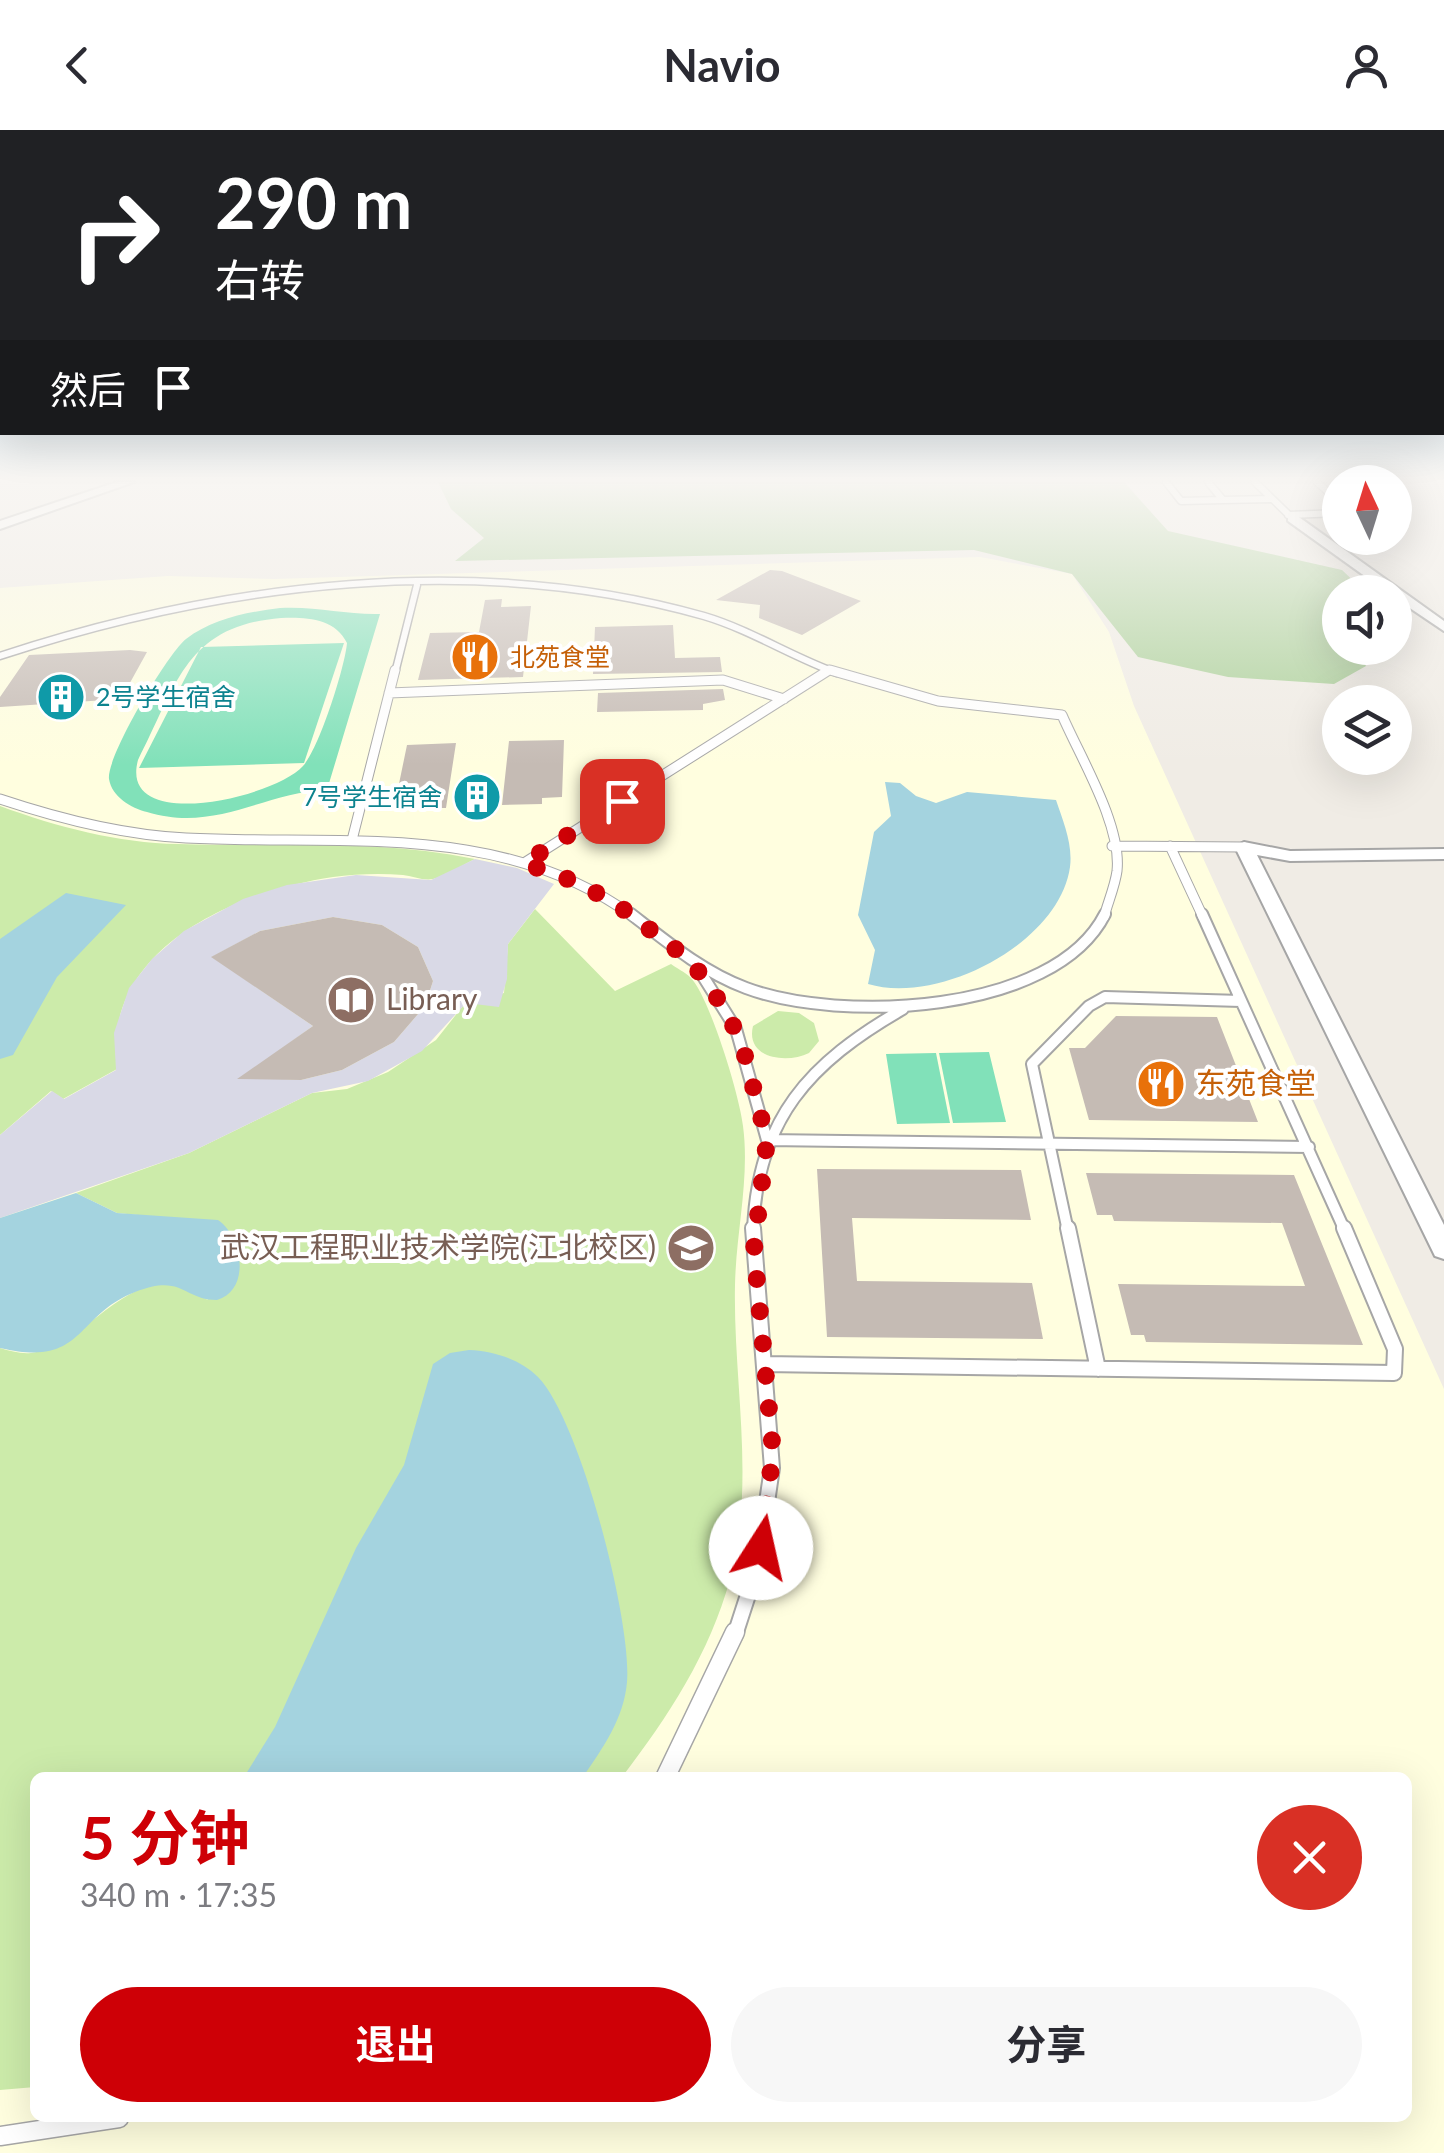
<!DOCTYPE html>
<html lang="zh">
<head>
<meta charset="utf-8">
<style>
  body { margin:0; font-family:Lato,"Noto Sans SC",sans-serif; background:#f7f7f7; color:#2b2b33; height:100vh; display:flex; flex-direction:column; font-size:38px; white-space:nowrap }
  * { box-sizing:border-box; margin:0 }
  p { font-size:32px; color:#7c7c81 }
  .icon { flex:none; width:55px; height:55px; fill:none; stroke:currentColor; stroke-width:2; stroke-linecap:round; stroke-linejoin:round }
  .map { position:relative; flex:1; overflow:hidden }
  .side { position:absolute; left:30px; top:1642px; width:1382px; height:350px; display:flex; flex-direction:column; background:#fff; border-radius:15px; box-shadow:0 10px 40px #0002 }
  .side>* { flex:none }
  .banner { position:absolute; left:0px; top:0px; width:1445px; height:305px; box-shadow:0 10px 40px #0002; background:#202124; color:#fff; overflow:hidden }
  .needle { width:65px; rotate:356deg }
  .tools { position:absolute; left:1322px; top:335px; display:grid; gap:20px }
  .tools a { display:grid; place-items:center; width:90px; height:90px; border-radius:50%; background:#fff; box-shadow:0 10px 40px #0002; font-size:50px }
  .pin { position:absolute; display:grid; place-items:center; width:85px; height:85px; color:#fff; margin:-42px; border-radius:20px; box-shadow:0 5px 15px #0006 }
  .me { position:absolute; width:110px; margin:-55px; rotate:10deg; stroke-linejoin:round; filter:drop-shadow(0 0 8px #0008) }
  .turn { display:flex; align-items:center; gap:35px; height:210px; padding:0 50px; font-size:45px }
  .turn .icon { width:130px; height:130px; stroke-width:2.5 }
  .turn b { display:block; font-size:70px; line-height:85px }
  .then { display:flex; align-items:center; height:95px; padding:0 50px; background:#0003; gap:20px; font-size:38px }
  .round { display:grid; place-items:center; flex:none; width:105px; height:105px; border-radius:52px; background:#f7f7f7 }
  .summary { display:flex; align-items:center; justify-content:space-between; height:170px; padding:0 50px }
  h1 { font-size:60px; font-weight:700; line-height:75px; color:#ce0006 }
  .action { display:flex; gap:20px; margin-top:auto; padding:20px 50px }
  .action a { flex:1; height:115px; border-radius:60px; background:#ce0006; color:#fff; font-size:40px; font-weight:700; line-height:115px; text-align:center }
  .action a+a { background:#f7f7f7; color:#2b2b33 }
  header { display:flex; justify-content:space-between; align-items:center; height:130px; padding:0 50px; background:#fff; font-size:45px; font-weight:700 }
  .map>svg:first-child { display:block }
  .education { fill:#fffedf; fill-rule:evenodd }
  .grass { fill:#ccebaa }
  .forest { fill:#abd099 }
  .pitch { fill:#81e1b9; fill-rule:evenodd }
  .plaza { fill:#d9d9e6; fill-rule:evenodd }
  .water { fill:#a4d3df }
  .building { fill:#c5bbb4 }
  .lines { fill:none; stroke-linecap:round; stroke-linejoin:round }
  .lane-far4-casing { stroke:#a6a6a6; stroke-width:9 }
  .lane-far3-casing { stroke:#a6a6a6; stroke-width:11 }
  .lane-far2-casing { stroke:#a6a6a6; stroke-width:14 }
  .lane-far1-casing { stroke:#a6a6a6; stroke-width:18 }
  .lane-casing { stroke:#a6a6a6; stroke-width:21 }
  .street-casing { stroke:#a6a6a6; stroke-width:4 }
  .lane-far4 { stroke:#fff; stroke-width:6 }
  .lane-far3 { stroke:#fff; stroke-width:9 }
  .lane-far2 { stroke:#fff; stroke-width:10 }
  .lane-far1 { stroke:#fff; stroke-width:14 }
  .lane { stroke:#fff; stroke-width:18 }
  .street { fill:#fff; fill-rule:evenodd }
  .route { stroke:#ce0006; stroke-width:18; stroke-dasharray:0 32.4 }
  .labels { text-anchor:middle; stroke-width:8; stroke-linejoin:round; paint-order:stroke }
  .far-food-label { font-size:25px; fill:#c56008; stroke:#fff; text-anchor:start }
  .far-culture-label { font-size:25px; fill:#0d838f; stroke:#fff; text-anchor:start }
  .education-label { font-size:30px; fill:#785e54; stroke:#fff; text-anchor:start }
  .food-label { font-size:30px; fill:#c56008; stroke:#fff; text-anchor:start }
</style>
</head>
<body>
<header><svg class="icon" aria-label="back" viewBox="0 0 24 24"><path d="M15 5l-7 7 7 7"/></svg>Navio<svg class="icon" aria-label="person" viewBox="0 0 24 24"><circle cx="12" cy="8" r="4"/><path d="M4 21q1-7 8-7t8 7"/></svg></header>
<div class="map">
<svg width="1444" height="2023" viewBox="0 0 1444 2023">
  <rect width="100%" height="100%" fill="#f0ece5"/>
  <path class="education" d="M 980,427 L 1072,444 L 1109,502 L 1134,576 L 1444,1259 L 1444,2023 L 0,2023 L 0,458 L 168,446 L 274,449 ZM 35,1648 L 1408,1648 L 1408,1988 L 35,1988 Z"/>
  <path class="grass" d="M 0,676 C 57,697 118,713 178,714 C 278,717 376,709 475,729 C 462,735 447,746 433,749 C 424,751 412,746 403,745 C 380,743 355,744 333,747 C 234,762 101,819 117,939 L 63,969 L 51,961 L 0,1005 Z
    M 535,779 L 615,861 L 671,834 C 676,838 685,842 690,847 C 709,865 740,967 743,996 C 750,1048 736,1102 735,1155 C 733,1253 756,1352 730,1449 C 710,1523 668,1587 622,1647 L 35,1648 L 35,1957 L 0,1960 L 0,1218 C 10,1221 21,1224 31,1223 C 81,1218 125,1141 180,1155 C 190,1157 199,1166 208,1170 L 148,1086 L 117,1083 L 76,1063 L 189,1023 L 312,963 L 347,959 L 388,942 L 436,910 L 466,872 L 504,863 L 508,814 Z
    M 778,881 L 799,883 L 814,893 L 819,911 L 809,923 C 787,934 745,929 753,896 Z"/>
  <path class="forest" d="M 438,352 L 1124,352 L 1168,401 L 1342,440 L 1365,462 L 1340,462 L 1340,478 L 1328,483 L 1340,497 L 1340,518 L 1355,518 L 1366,536 L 1334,554 L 1228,547 L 1138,527 L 1072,444 L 974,420 L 455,431 L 484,408 L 451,379 Z"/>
  <path class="pitch" d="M 280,478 C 316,476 347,485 380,484 L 327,660 C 264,662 216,703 147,682 C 131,678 112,667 109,649 C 106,627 168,523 186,509 C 212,489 247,482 280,478 ZM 281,488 C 305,487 335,488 347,513 C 345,537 319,619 303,636 C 274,668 118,704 138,630 C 177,555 185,496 281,488 Z
    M 344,513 L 304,633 L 139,638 L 201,517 Z
    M 989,922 L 1006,992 L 953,993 L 939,923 Z
    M 936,923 L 950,993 L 897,994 L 886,924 Z"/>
  <path class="plaza" d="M 475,729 L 517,738 L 554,754 L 508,814 L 507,849 L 499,877 L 466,873 L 422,921 L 368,951 L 312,963 L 189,1023 L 0,1088 L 0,1005 L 52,961 L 64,969 L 116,940 L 114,903 L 129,858 L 152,829 L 184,801 L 243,769 L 287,755 L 356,745 L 431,750 ZM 333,787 L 382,795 L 418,817 L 433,851 L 425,876 L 394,912 L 342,940 L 301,950 L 242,947 L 313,896 L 212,827 L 260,801 Z"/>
  <path class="water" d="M 885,652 L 900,653 L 916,666 L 936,673 L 967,662 L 1056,670 C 1063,691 1073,714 1070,737 C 1059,814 938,875 868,854 L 875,820 L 858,785 L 874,702 L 891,686 Z
    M 66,763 L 126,775 L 57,847 L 13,925 L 0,929 L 0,809 Z
    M 76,1063 L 117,1083 L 218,1090 C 243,1107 251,1160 217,1170 C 183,1170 183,1143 135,1162 C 74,1186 85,1238 0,1218 L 0,1088 Z
    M 469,1220 C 493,1221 520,1229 538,1247 C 580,1290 632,1491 627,1552 C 624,1588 603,1618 583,1647 L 244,1647 L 275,1597 L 356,1418 L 404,1335 L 433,1234 L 450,1223 Z"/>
  <path class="building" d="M 770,440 L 782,441 L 861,471 L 802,505 L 759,488 L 760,475 L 716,470 Z
    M 502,469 L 501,477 L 531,476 L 523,547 L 418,550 L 430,503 L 479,502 L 485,470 Z
    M 673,495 L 675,528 L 720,527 L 722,542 L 593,544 L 595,497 Z
    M 130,520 L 147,522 L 121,569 L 0,577 L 0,567 L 29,525 Z
    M 723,559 L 725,570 L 703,574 L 703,580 L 597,582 L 598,563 Z
    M 564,610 L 562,667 L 542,668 L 542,674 L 502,675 L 509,611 Z
    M 456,613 L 446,678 L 394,678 L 407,615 Z
    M 333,787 L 382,795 L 418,817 L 433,851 L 425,876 L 394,912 L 342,940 L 301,950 L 237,949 L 313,896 L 211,827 L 260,801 Z
    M 1116,886 L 1217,887 L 1258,992 L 1089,990 L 1069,918 L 1085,918 Z
    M 817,1039 L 1021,1040 L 1031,1090 L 852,1088 L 857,1151 L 1032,1153 L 1043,1209 L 827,1207 Z
    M 1086,1043 L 1294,1045 L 1363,1215 L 1146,1212 L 1144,1205 L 1131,1205 L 1118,1154 L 1305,1156 L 1282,1093 L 1114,1091 L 1112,1085 L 1097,1085 Z"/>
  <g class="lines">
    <g class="lane-far4-casing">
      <path id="lane-far4" d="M 1166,352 L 1181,371 L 1223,370
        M 1208,352 L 1223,370 L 1271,369
        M 1255,352 L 1292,388
        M 1317,352 L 1340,373
        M 1288,385 L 1340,383
        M 0,526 C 222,453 475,421 704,486 C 751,500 792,527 837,543
        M 395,543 L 417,455
        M 825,543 L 830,540"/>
    </g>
    <g class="lane-far3-casing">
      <path id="lane-far3" d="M 830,540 L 938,571 L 1062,585 C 1080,627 1122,695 1117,741 C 1115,756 1108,772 1104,787
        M 389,563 L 723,550 L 784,569
        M 0,669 C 60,689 122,705 186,708 C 339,716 502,690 634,787
        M 352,710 L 395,540
        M 1112,716 L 1244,717
        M 1170,716 L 1203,787
        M 524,733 L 829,540"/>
    </g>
    <g class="lane-far2-casing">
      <path id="lane-far2" d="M 631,784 C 667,812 703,842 746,858 C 839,893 1054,885 1105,784
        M 1202,784 L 1345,1101
        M 699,840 L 736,899 L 767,1010
        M 767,1010 L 1309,1017
        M 753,1101 C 757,989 809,933 903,879
        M 1068,1101 L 1032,934 L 1089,876 L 1105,867 L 1241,871"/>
    </g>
    <g class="lane-far1-casing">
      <path id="lane-far1" d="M 1068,1098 L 1098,1239
        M 764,1234 L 1394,1243 L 1395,1219 L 1344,1098
        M 735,1505 L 758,1434 L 772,1338 L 753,1098"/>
    </g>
    <g class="lane-casing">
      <path id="lane" d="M 665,1648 L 735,1502
        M 0,2006 L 119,1988"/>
    </g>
    <g class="street-casing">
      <path id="street" d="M 117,352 L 134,352 L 0,399 L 0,391 Z
        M 1288,385 L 1296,385 L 1444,491 L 1444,501 L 1395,468 L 1395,462 L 1387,462 L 1288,391 Z
        M 1244,712 L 1290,721 L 1444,719 L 1444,729 L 1290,731 L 1257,725 L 1444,1095 L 1444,1129 L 1435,1126 L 1235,717 Z"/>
    </g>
    <use href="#lane-far4" class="lane-far4"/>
    <use href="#lane-far3" class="lane-far3"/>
    <use href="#lane-far2" class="lane-far2"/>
    <use href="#lane-far1" class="lane-far1"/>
    <use href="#lane" class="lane"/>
    <use href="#street" class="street"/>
  </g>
  <linearGradient id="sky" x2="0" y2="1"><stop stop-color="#8dc0e4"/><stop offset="0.55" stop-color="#f8f6f3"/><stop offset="1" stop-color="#f8f6f3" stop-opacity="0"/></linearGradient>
  <rect width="1444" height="635" fill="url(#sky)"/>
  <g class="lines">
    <path class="route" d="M 622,671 L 524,733 L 576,752 L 615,773 L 691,831 L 727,882 L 743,918 L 767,1010 L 754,1119 L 773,1322 L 761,1418"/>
  </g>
  <defs>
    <g id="restaurant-disc" transform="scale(2.5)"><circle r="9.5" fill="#e8710a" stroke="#fff"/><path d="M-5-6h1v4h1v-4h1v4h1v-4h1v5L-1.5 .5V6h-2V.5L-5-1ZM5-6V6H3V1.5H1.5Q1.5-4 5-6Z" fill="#fff"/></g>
    <g id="building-disc" transform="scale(2.5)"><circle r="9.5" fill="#0f9aa8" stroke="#fff"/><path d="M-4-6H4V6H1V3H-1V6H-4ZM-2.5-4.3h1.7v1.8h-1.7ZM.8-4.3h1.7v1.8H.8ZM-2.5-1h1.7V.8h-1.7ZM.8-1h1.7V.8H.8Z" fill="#fff"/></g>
    <g id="library-disc" transform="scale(2.5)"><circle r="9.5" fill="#8d6e63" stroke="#fff"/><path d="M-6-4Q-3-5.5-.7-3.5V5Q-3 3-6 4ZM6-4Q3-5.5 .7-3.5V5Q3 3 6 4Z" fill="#fff"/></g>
    <g id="university-disc" transform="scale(2.5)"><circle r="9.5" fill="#8d6e63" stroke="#fff"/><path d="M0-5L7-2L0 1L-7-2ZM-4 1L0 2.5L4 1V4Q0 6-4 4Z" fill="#fff"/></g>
  </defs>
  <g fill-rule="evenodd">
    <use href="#restaurant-disc" x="475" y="527"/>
    <use href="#building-disc" x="61" y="567"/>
    <use href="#building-disc" x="477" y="667"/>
    <use href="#library-disc" x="351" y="870"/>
    <use href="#restaurant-disc" x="1161" y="954"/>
    <use href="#university-disc" x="691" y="1118"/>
  </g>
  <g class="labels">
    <g class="far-food-label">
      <text x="510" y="536">北苑食堂</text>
    </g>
    <g class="far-culture-label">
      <text x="96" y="576">2号学生宿舍</text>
      <text x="442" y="676" text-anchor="end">7号学生宿舍</text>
    </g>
    <g class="education-label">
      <text x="386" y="880">Library</text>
      <text x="656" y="1128" text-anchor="end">武汉工程职业技术学院(江北校区)</text>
    </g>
    <g class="food-label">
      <text x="1196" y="964">东苑食堂</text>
    </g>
  </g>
</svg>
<div class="tools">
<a><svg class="needle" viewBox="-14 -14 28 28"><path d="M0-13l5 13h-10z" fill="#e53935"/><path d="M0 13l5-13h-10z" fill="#7c7c81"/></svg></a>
<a><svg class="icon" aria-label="sound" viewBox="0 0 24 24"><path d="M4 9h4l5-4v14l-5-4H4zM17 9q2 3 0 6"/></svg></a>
<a><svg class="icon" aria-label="layers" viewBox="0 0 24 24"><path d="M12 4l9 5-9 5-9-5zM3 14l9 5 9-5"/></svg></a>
</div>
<div class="pin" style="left:622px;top:671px;background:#d93025"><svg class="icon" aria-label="arrive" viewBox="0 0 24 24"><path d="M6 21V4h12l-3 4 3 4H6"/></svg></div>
<svg class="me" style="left:761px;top:1418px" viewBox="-20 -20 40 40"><circle r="19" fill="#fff"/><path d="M0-13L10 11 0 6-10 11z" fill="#ce0006"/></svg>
<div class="banner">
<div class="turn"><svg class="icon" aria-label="right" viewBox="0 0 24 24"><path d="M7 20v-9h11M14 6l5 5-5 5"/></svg><div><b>290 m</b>右转</div></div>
<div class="then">然后<svg class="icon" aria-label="arrive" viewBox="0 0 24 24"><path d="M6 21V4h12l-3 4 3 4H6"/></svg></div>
</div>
<section class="side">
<div class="summary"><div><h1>5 分钟</h1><p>340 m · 17:35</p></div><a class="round" style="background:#d93025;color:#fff"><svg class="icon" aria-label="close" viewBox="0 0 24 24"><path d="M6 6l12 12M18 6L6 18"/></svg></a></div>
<div class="action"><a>退出</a><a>分享</a></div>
</section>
</div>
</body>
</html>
